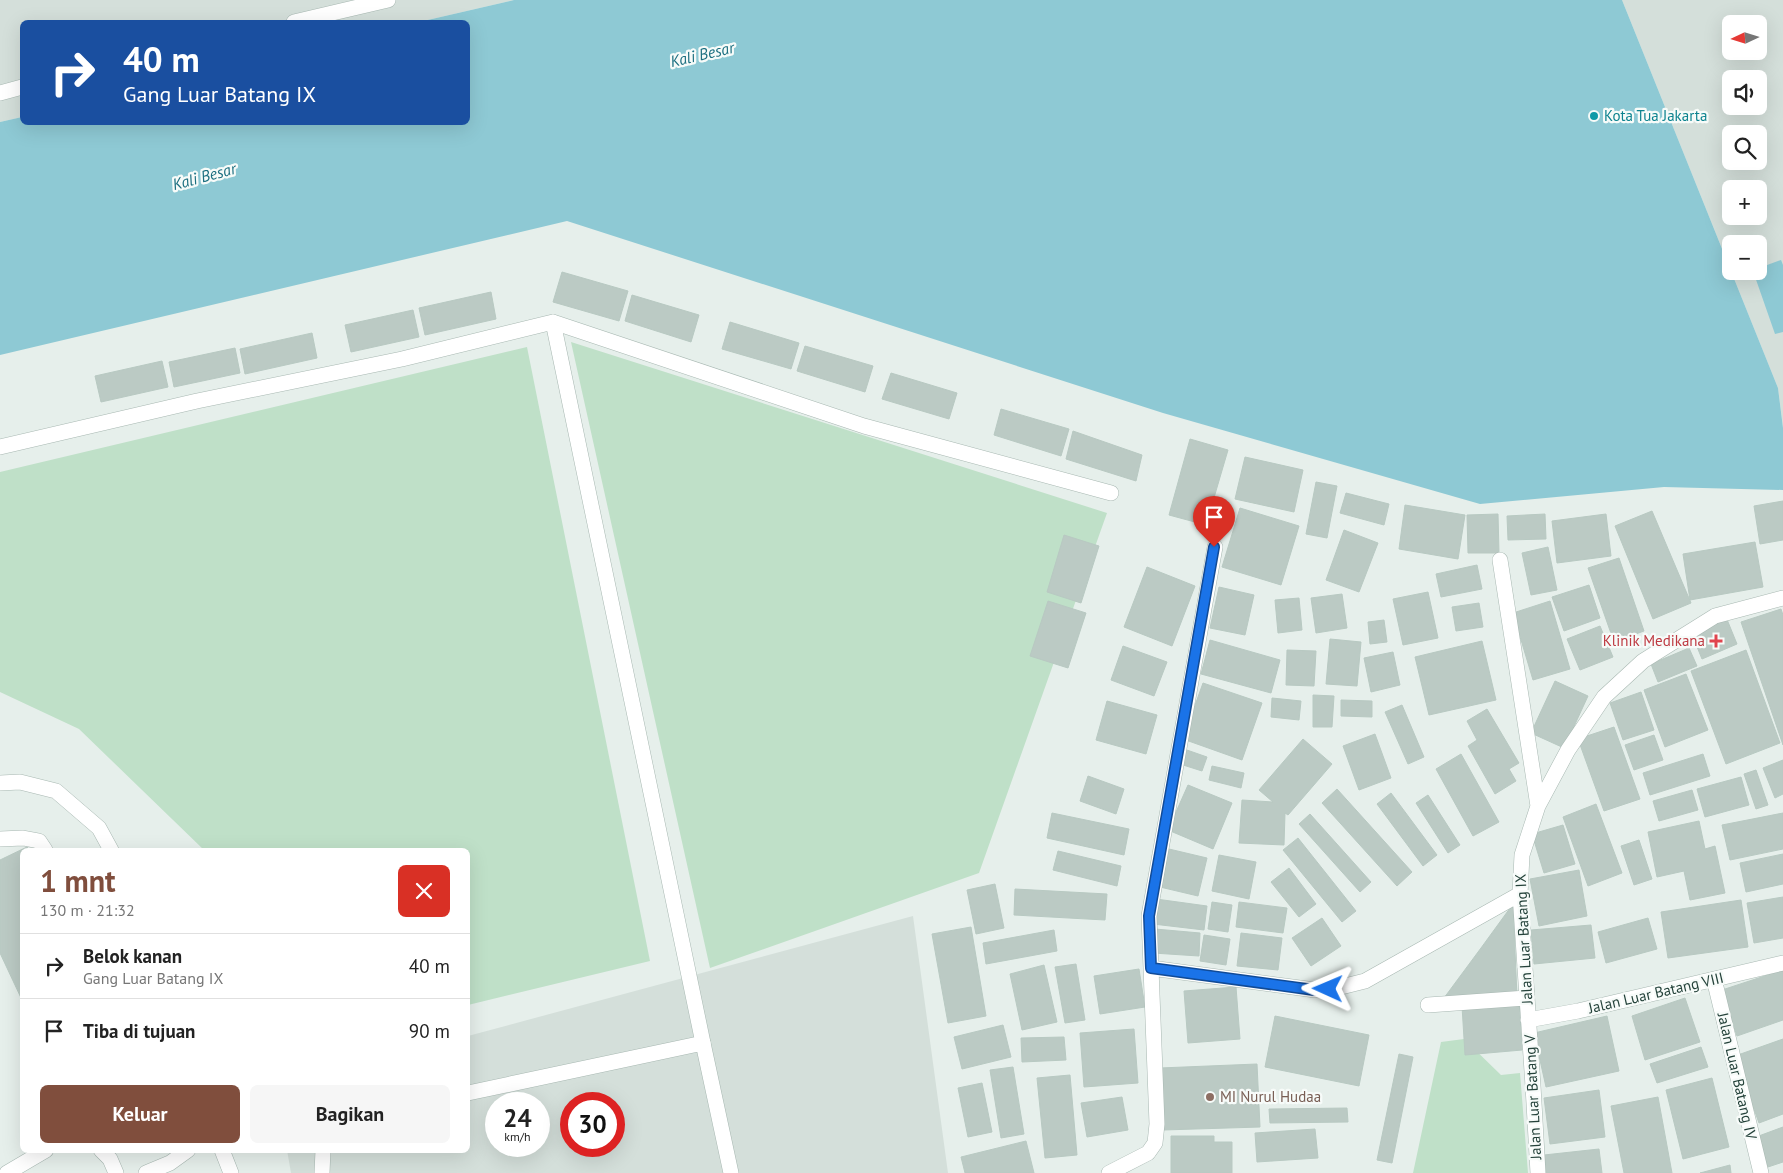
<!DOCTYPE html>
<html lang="id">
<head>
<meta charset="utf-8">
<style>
  body { margin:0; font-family:"PT Sans",sans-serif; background:#f6f6f6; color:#222; height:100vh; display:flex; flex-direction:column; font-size:19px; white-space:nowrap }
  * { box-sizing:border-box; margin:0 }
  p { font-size:16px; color:#767676 }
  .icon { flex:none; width:28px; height:28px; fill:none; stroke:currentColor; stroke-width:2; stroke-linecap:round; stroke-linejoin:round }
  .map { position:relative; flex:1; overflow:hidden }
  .side { position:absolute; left:20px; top:848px; width:450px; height:305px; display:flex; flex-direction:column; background:#fff; border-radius:8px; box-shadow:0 5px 20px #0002 }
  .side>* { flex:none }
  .banner { position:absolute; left:20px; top:20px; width:450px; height:105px; border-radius:8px; box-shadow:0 5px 20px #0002; background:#1a4fa0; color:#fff; overflow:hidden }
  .needle { width:32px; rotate:266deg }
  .tools { position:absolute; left:1722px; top:15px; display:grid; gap:10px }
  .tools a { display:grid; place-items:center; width:45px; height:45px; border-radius:8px; background:#fff; box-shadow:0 5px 20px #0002; font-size:25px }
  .speed { position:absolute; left:485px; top:1092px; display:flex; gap:10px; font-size:25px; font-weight:700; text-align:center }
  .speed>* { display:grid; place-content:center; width:65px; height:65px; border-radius:50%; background:#fff; box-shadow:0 5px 20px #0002; line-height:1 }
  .speed small { font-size:12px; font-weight:400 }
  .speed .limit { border:8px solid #d22; background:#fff; color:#111 }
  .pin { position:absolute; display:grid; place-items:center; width:42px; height:42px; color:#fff; margin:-51px -21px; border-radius:50% 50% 50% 0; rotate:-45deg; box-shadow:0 0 5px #0007 }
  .pin .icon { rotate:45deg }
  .me { position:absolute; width:55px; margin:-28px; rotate:271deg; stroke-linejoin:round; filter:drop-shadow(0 0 4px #0008) }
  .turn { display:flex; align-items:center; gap:18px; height:105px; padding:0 20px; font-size:22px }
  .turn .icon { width:65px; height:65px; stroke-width:2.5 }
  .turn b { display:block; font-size:35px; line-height:42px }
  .round { display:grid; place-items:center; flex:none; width:52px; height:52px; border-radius:8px; background:#f6f6f6 }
  .head { display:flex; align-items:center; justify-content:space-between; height:85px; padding:0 20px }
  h1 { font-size:30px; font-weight:700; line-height:38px; color:#804e3d }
  .action { display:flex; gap:10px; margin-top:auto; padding:10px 20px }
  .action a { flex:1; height:58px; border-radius:8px; background:#804e3d; color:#fff; font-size:20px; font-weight:700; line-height:58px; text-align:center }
  .action a+a { background:#f6f6f6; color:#222 }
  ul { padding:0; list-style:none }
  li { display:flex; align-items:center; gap:15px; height:65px; padding:0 20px; border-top:1px solid #e0e0e0 }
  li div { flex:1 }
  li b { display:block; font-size:19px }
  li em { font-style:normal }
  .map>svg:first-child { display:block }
  .built { fill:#d4dfda; fill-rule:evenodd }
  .green { fill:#bfe0c8 }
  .water { fill:#8ec9d4 }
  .building { fill:#bbcac4; stroke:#b8c9c2 }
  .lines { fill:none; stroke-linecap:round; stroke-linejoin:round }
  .lane-casing { stroke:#a8b8b2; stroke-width:16 }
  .street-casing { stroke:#a8b8b2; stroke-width:16 }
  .lane { stroke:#fff; stroke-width:15 }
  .street { stroke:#fff; stroke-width:15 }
  .route-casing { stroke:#114b97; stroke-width:12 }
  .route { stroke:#1a73e8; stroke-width:9 }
  .culture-dot { fill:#0f9aa8; stroke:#f7fbf9; stroke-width:2 }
  .health-dot { fill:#e0444e; stroke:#f7fbf9; stroke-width:2 }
  .education-dot { fill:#8d6e63; stroke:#f7fbf9; stroke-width:2 }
  .labels { text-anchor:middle; stroke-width:4.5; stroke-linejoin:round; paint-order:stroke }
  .culture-label { font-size:15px; fill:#0d838f; stroke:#f7fbf9; text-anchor:start }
  .health-label { font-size:15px; fill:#be3a42; stroke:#f7fbf9; text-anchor:end }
  .street-label { font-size:15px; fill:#24423a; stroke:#f7fbf9 }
  .education-label { font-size:15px; fill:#785e54; stroke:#f7fbf9; text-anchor:start }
  .water-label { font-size:16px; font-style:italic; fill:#1c6f80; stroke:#f7fbf9 }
</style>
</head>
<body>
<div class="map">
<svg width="1783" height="1173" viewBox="0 0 1783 1173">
  <rect width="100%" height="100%" fill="#e6efeb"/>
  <path class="built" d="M 0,0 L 514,0 L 419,22 L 22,22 L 22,117 L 0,122 Z
    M 1622,0 L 1783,0 L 1783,427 L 1778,388 ZM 1731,24 L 1759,24 L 1759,51 L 1731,51 ZM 1731,79 L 1759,79 L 1759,106 L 1731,106 ZM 1731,134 L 1759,134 L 1759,161 L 1731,161 ZM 1731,189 L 1759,189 L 1759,216 L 1731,216 ZM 1731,244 L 1759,244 L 1759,271 L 1731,271 Z
    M 913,916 L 948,1173 L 291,1173 L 287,1150 L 468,1150 L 468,1036 ZM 496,1104 L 539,1104 L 539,1146 L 496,1146 ZM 571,1104 L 614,1104 L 614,1146 L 571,1146 Z"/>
  <path class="green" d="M 571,342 L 1107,513 L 979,873 L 710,968 Z
    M 527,347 L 650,961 L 468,1005 L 468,850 L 204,850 L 79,729 L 0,692 L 0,472 Z
    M 1464,1039 L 1501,1075 L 1520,1073 L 1528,1173 L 1413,1173 L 1441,1042 Z"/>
  <path class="water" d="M 514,0 L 1622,0 L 1778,388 L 1783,428 L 1783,490 L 1664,487 L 1480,504 L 1163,413 L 567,221 L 0,355 L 0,122 L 22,117 L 22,122 L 468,122 L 468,22 L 419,22 Z
    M 1781,260 L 1783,265 L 1783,332 L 1775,334 L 1753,271 L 1759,271 L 1759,268 Z"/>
  <path class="building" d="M 562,272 L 628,291 L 619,321 L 553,302 Z
    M 491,292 L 496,319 L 425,335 L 419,308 Z
    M 632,295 L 699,315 L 691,342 L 625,321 Z
    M 413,310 L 419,337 L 351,352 L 345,325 Z
    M 730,322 L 799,343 L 791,369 L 722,349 Z
    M 312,333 L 317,358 L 245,374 L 240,349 Z
    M 805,346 L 873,366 L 865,392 L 797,371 Z
    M 235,348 L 240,373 L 174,387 L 169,362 Z
    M 162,361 L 168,387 L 101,402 L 95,376 Z
    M 891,373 L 957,393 L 949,419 L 882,399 Z
    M 1001,409 L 1069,429 L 1061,456 L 994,435 Z
    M 1073,431 L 1142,455 L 1136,481 L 1066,459 Z
    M 1190,439 L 1228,450 L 1206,525 L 1169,515 Z
    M 1245,457 L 1303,470 L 1294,512 L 1235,499 Z
    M 1316,482 L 1337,486 L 1327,538 L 1306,534 Z
    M 1346,493 L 1389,504 L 1384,525 L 1340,513 Z
    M 1783,501 L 1783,540 L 1760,544 L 1754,506 Z
    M 1405,505 L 1465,515 L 1458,559 L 1399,549 Z
    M 1240,508 L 1299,526 L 1281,585 L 1222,567 Z
    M 1652,511 L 1691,603 L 1653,619 L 1615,526 Z
    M 1498,514 L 1499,553 L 1468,553 L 1467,515 Z
    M 1545,514 L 1546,539 L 1508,540 L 1507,516 Z
    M 1606,514 L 1611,556 L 1557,563 L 1552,521 Z
    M 1344,530 L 1378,543 L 1359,592 L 1326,580 Z
    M 1064,535 L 1099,546 L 1081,603 L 1047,592 Z
    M 1755,542 L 1763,587 L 1690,600 L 1683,554 Z
    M 1548,547 L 1557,590 L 1531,595 L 1522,553 Z
    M 1619,558 L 1644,631 L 1614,642 L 1588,568 Z
    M 1477,565 L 1482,589 L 1441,597 L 1436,574 Z
    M 1147,567 L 1195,586 L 1172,646 L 1124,627 Z
    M 1589,585 L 1600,618 L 1564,631 L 1552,597 Z
    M 1219,587 L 1254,595 L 1245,635 L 1210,628 Z
    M 1428,592 L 1438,638 L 1403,645 L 1393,599 Z
    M 1342,594 L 1347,628 L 1316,633 L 1311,598 Z
    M 1299,598 L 1302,630 L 1278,633 L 1275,600 Z
    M 1048,601 L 1086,613 L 1068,668 L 1030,656 Z
    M 1550,601 L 1570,669 L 1533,680 L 1513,613 Z
    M 1479,603 L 1483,627 L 1456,631 L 1452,607 Z
    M 1781,609 L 1783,615 L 1783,745 L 1741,622 Z
    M 1726,617 L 1737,644 L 1702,659 L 1691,632 Z
    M 1384,620 L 1387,642 L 1370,644 L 1368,622 Z
    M 1600,626 L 1613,657 L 1580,670 L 1567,639 Z
    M 1330,639 L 1361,642 L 1357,686 L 1326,684 Z
    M 1210,640 L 1280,660 L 1271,693 L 1201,674 Z
    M 1482,641 L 1496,700 L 1429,715 L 1415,657 Z
    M 1123,646 L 1167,662 L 1154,696 L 1111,680 Z
    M 1689,648 L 1697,666 L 1658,682 L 1651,664 Z
    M 1287,650 L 1316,651 L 1314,686 L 1286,685 Z
    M 1746,650 L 1780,743 L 1726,764 L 1691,671 Z
    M 1393,652 L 1400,685 L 1371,692 L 1364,658 Z
    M 1686,674 L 1708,730 L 1665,747 L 1644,690 Z
    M 1555,681 L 1588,696 L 1564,748 L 1531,733 Z
    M 1203,683 L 1262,703 L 1242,760 L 1183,739 Z
    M 1641,692 L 1654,730 L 1623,740 L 1610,703 Z
    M 1313,695 L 1334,696 L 1332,727 L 1313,727 Z
    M 1272,698 L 1301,701 L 1299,720 L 1271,717 Z
    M 1341,700 L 1372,701 L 1372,717 L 1341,716 Z
    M 1107,701 L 1157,715 L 1146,754 L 1096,740 Z
    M 1402,705 L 1424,757 L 1408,764 L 1385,712 Z
    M 1487,709 L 1519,763 L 1509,769 L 1516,781 L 1495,794 L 1468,746 L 1477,740 L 1467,721 Z
    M 1614,727 L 1640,799 L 1604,811 L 1578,739 Z
    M 1375,734 L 1391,778 L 1359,790 L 1343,746 Z
    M 1654,735 L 1663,760 L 1634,770 L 1625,745 Z
    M 1303,739 L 1332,764 L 1288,815 L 1285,813 L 1284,845 L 1239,843 L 1242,800 L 1273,802 L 1259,790 Z
    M 1184,749 L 1207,757 L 1202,771 L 1180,764 Z
    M 1461,754 L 1499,822 L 1473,836 L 1436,769 Z
    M 1703,754 L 1710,776 L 1650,795 L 1643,773 Z
    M 1783,760 L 1783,794 L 1775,798 L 1763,768 Z
    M 1212,766 L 1244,773 L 1241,788 L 1209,780 Z
    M 1756,770 L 1768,805 L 1756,809 L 1744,774 Z
    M 1088,776 L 1124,789 L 1116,814 L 1080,801 Z
    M 1741,777 L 1749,805 L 1705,817 L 1697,789 Z
    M 1188,785 L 1232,803 L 1213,849 L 1168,830 Z
    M 1337,789 L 1412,872 L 1397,886 L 1322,803 Z
    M 1692,790 L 1698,810 L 1659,821 L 1653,801 Z
    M 1391,793 L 1437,855 L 1423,866 L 1377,804 Z
    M 1428,795 L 1460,845 L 1448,853 L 1416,803 Z
    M 1596,804 L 1622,873 L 1588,886 L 1563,817 Z
    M 1052,813 L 1129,829 L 1124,855 L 1047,838 Z
    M 1783,813 L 1783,849 L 1730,860 L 1722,825 Z
    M 1310,814 L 1371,882 L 1360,892 L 1299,824 Z
    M 1699,821 L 1705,849 L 1715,846 L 1725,893 L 1690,900 L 1684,871 L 1657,877 L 1648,832 Z
    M 1563,825 L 1575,864 L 1544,873 L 1532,834 Z
    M 1298,838 L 1356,911 L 1342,922 L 1283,850 Z
    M 1639,840 L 1652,879 L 1634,885 L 1621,846 Z
    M 27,847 L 29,850 L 22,850 L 22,1000 L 0,953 L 0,860 Z
    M 1169,849 L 1207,858 L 1198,896 L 1160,887 Z
    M 1058,851 L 1121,866 L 1117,886 L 1053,870 Z
    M 1783,854 L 1783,884 L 1746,892 L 1740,863 Z
    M 1219,855 L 1256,862 L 1249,899 L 1212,891 Z
    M 1289,868 L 1316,904 L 1299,917 L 1271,882 Z
    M 1579,870 L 1587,916 L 1539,926 L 1530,879 Z
    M 995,884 L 1004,928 L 976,934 L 967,890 Z
    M 1015,889 L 1107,894 L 1105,920 L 1014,915 Z
    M 1783,897 L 1783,938 L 1754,943 L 1747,903 Z
    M 1156,899 L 1207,906 L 1204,930 L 1153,924 Z
    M 1741,900 L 1748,947 L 1668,958 L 1661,912 Z
    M 1212,902 L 1232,905 L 1228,932 L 1208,929 Z
    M 1239,902 L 1287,908 L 1283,933 L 1236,927 Z
    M 1513,904 L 1517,997 L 1444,998 L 1481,948 Z
    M 1322,918 L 1341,946 L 1311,966 L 1292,938 Z
    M 1648,918 L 1657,949 L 1606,963 L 1598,932 Z
    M 1591,925 L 1595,958 L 1534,964 L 1531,930 Z
    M 971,927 L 986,1016 L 948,1023 L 932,934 Z
    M 1155,929 L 1200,933 L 1199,956 L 1153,953 Z
    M 1054,930 L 1057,951 L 986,964 L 983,943 Z
    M 1241,933 L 1282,938 L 1278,970 L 1237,966 Z
    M 1204,935 L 1230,939 L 1226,965 L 1200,961 Z
    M 1076,964 L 1085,1020 L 1065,1023 L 1055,967 Z
    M 1044,965 L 1057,1022 L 1022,1030 L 1010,974 Z
    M 1139,969 L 1145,1007 L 1100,1014 L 1094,976 Z
    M 1783,970 L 1783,1020 L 1737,1036 L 1722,990 Z
    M 1236,987 L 1240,1039 L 1188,1043 L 1184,991 Z
    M 1685,998 L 1700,1042 L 1645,1060 L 1632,1016 Z
    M 1519,1000 L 1522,1050 L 1465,1055 L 1462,1006 Z
    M 1275,1016 L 1369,1035 L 1359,1086 L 1265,1067 Z
    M 1607,1016 L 1619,1071 L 1546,1087 L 1534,1033 Z
    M 1003,1025 L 1011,1057 L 962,1069 L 954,1037 Z
    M 1134,1029 L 1138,1083 L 1084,1087 L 1080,1033 Z
    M 1064,1037 L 1066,1060 L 1022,1062 L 1021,1038 Z
    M 1783,1039 L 1783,1114 L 1759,1123 L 1735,1056 Z
    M 1701,1047 L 1708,1067 L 1657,1083 L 1650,1064 Z
    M 1399,1054 L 1413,1057 L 1392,1163 L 1377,1160 Z
    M 1257,1064 L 1260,1127 L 1163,1130 L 1160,1068 Z
    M 1013,1067 L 1024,1134 L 1001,1138 L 990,1070 Z
    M 1070,1075 L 1077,1155 L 1045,1158 L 1037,1078 Z
    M 1712,1078 L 1729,1147 L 1683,1159 L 1666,1090 Z
    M 982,1083 L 992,1132 L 968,1137 L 958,1088 Z
    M 1599,1090 L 1605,1137 L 1550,1144 L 1544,1098 Z
    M 1122,1097 L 1128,1130 L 1087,1137 L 1081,1103 Z
    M 1658,1097 L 1672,1173 L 1624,1173 L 1611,1106 Z
    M 1347,1108 L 1348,1122 L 1270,1123 L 1269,1109 Z
    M 1783,1127 L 1783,1162 L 1768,1167 L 1756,1137 Z
    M 1315,1129 L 1318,1158 L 1257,1162 L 1255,1133 Z
    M 1171,1136 L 1214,1136 L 1214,1142 L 1232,1142 L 1232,1173 L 1171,1173 Z
    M 1026,1141 L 1034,1173 L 965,1173 L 961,1157 Z
    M 1599,1149 L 1602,1173 L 1546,1173 L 1544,1155 Z
    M 1730,1165 L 1731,1173 L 1700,1173 Z"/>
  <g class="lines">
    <g class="lane-casing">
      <path id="lane" d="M 294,22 L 388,0
        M 0,93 L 22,87
        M 553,322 L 864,426 L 1111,493
        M 0,447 L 197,401 L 402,359 L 553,322 L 703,1043
        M 0,783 L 20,782 L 56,791 L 99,828 L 111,850
        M 0,839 L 23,838 L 39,841 L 45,850
        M 1428,1005 L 1527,998
        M 101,1150 L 110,1159 L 116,1173
        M 222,1150 L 231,1173
        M 7,1173 L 46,1150
        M 146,1173 L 170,1163 L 188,1150"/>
    </g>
    <g class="street-casing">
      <path id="street" d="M 1500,560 L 1538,806
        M 1151,968 L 1315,990 L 1341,987 L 1365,981 L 1520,894
        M 1714,979 L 1761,1173
        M 1528,1020 L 1578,1011 L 1783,963
        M 468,1093 L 703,1043 L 731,1173
        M 322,1173 L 323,1150
        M 1109,1173 L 1148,1153 L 1155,1143 L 1157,1124 L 1149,916 L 1215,547
        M 1538,1173 L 1533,1086 L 1520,894 L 1522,855 L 1538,806 L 1568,750 L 1604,697 L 1643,661 L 1715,616 L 1783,598"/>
    </g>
    <use href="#lane" class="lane"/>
    <use href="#street" class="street"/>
  </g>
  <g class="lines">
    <g class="route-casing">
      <path id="route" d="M 1214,547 L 1149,916 L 1151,968 L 1314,990 L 1328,989"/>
    </g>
    <use href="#route" class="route"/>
  </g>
  <circle class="culture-dot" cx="1594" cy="116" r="5"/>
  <path class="health-dot" d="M1713.5 633.5h5v5h5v5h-5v5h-5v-5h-5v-5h5z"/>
  <circle class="education-dot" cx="1210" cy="1097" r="5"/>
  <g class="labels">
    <g class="culture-label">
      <text x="1604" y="121">Kota Tua Jakarta</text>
    </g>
    <g class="health-label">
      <text x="1705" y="646">Klinik Medikana</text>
    </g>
    <g class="street-label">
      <text transform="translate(1524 939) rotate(-93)" y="5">Jalan Luar Batang IX</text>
      <text transform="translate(1656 993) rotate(-13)" y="5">Jalan Luar Batang VIII</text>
      <text transform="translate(1737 1076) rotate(77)" y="5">Jalan Luar Batang IV</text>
      <text transform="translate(1533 1097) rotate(-93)" y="5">Jalan Luar Batang V</text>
    </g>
    <g class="education-label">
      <text x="1220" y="1102">MI Nurul Hudaa</text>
    </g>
    <g class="water-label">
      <text transform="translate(702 54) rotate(-13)" y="6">Kali Besar</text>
      <text transform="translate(204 176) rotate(-15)" y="6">Kali Besar</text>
    </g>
  </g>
</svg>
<div class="tools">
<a><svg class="needle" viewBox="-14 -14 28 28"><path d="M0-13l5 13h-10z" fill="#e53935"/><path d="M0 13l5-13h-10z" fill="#767676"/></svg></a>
<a><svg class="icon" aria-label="sound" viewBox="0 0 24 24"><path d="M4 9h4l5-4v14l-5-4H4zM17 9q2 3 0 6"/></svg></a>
<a><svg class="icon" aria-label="search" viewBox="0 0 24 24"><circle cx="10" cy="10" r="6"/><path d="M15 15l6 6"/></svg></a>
<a>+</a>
<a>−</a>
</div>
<div class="speed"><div>24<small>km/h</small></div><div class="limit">30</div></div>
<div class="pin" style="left:1214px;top:547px;background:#d93025"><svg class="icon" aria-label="arrive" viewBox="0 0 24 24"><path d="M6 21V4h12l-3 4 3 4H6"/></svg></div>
<svg class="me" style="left:1328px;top:989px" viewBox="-20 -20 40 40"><path d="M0-17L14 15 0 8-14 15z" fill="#1a73e8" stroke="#fff" stroke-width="4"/></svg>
<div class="banner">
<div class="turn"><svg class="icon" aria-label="right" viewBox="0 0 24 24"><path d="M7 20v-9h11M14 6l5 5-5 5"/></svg><div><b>40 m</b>Gang Luar Batang IX</div></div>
</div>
<section class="side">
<div class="head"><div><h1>1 mnt</h1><p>130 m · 21:32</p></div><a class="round" style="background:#d93025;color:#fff"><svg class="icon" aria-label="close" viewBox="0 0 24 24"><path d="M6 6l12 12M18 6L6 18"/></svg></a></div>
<ul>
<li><svg class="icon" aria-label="right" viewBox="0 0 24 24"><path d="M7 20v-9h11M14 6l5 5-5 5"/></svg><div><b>Belok kanan</b><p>Gang Luar Batang IX</p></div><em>40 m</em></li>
<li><svg class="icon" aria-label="arrive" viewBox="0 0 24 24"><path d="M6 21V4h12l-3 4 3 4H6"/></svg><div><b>Tiba di tujuan</b></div><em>90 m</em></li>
</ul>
<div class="action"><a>Keluar</a><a>Bagikan</a></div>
</section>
</div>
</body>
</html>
